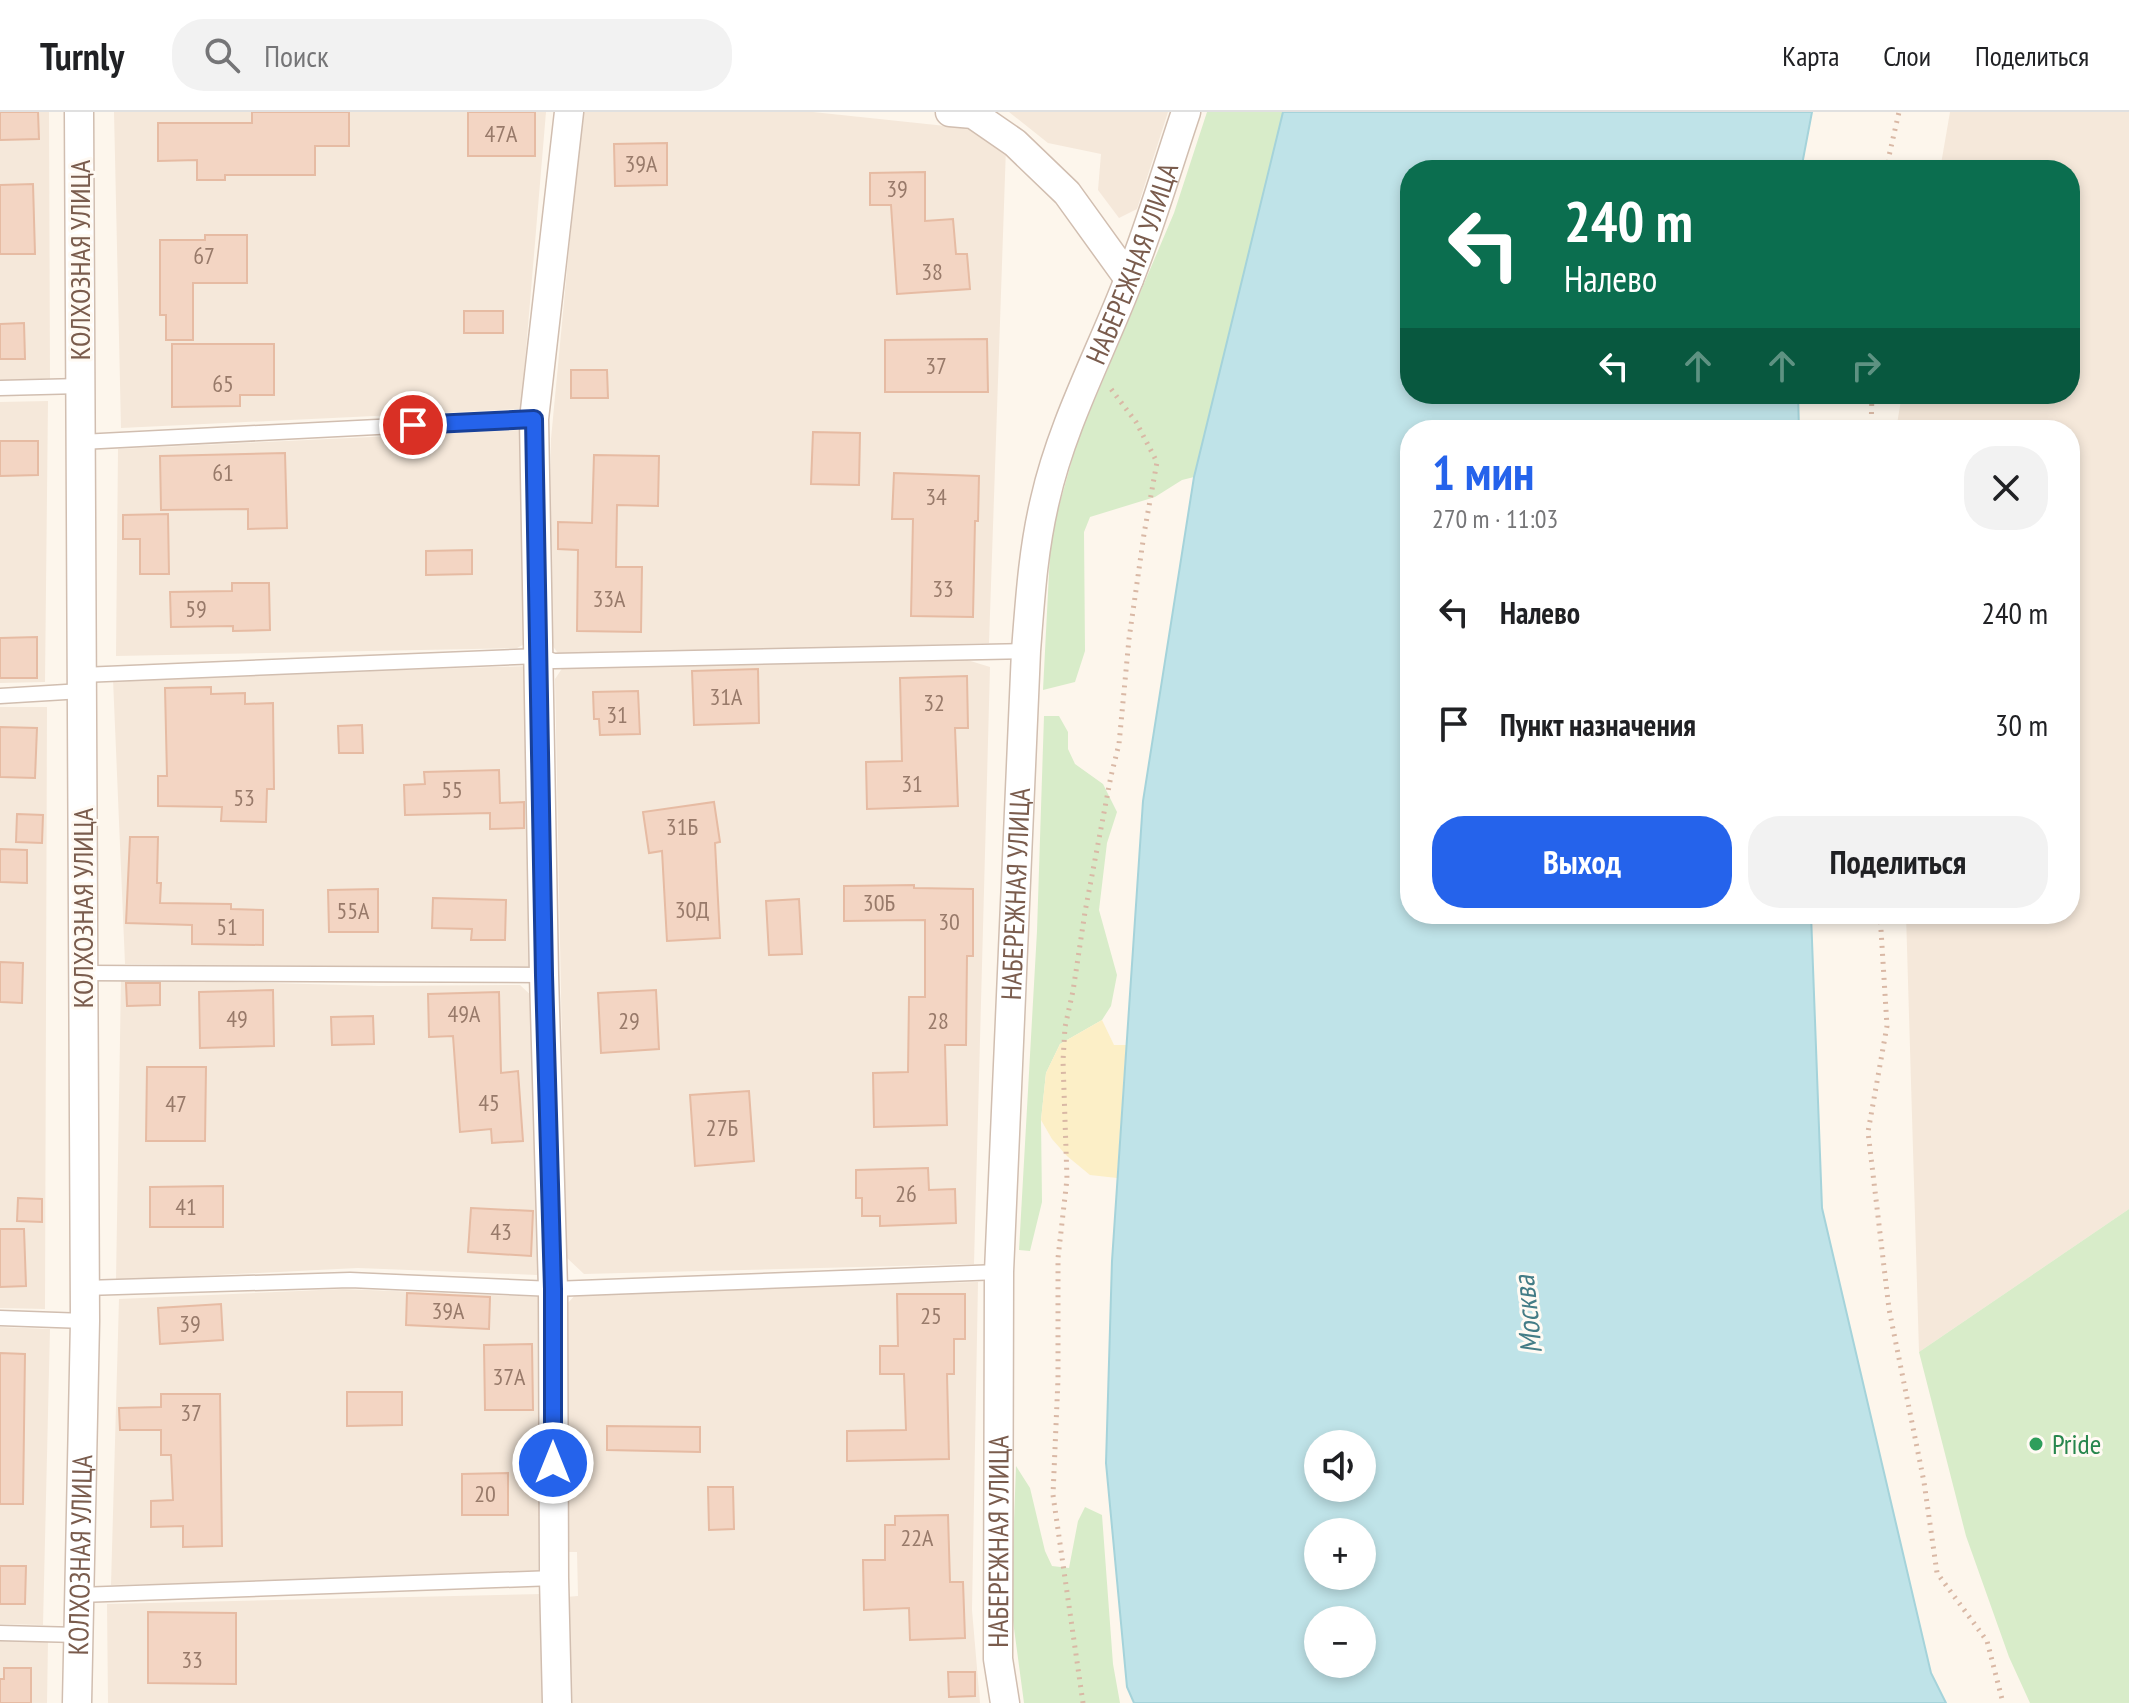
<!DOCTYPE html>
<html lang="ru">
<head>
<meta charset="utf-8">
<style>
  body { margin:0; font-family:"PT Sans Narrow",sans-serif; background:#f2f2f2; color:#202124; height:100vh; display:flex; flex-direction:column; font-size:30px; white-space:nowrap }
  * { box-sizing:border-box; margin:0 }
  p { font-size:26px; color:#757577 }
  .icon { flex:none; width:44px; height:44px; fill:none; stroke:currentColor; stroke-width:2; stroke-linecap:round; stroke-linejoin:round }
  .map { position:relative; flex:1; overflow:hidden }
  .side { position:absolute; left:1400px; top:308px; width:680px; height:504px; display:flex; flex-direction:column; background:#fff; border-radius:32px; box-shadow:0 4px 12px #0003 }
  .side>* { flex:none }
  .banner { position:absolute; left:1400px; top:48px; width:680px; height:244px; border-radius:32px; box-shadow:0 4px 12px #0003; background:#0b6e4f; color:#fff; overflow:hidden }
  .tools { position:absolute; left:1304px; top:1318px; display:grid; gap:16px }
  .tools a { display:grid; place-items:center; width:72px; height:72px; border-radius:50%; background:#fff; box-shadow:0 4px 12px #0003; font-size:40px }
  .pin { position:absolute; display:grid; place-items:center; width:68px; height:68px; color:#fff; margin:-34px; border:4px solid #fff; border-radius:50%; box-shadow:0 2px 8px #0007 }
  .me { position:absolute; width:88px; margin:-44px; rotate:0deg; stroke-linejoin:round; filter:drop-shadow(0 0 6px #0008) }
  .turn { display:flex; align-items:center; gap:28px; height:168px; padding:0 32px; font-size:36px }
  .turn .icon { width:104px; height:104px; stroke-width:2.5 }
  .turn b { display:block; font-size:56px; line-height:68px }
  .lanes { display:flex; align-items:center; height:76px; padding:0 32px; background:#0003; justify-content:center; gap:40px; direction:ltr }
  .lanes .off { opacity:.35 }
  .round { display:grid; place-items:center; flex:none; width:84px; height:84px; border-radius:32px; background:#f2f2f2 }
  .headline { display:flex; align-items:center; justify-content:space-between; height:136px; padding:0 32px }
  h1 { font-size:48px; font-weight:700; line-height:60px; color:#2563eb }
  .action { display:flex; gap:16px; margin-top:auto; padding:16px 32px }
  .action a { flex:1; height:92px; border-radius:32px; background:#2563eb; color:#fff; font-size:32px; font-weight:700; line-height:92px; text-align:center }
  .action a+a { background:#f2f2f2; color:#202124 }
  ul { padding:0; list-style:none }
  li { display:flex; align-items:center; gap:24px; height:112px; padding:0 32px }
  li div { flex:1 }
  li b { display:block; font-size:30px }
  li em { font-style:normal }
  header { display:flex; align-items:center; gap:48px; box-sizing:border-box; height:112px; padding:0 40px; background:#fff; border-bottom:2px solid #e0e0e0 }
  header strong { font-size:38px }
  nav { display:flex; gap:44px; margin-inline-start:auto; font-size:28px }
  .search { width:560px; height:72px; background:#f2f2f2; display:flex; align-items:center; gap:20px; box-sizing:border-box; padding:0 28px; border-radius:32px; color:#757577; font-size:30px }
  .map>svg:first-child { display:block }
  .residential { fill:#f5e8da }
  .green { fill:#d8ecc9 }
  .sand { fill:#fcefc7 }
  .water { fill:#bfe3e8; stroke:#a5d3da; stroke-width:2; fill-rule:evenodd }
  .building { fill:#f3d5c3; stroke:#e6bba3; stroke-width:2 }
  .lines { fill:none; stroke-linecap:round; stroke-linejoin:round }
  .service-casing { stroke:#d1beb0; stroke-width:17 }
  .minor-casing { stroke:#d1beb0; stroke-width:31 }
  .path { stroke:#d9b8a5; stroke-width:5; stroke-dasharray:2 6; stroke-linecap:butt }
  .service { stroke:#fff; stroke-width:14 }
  .minor { stroke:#fff; stroke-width:28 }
  .route-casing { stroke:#184099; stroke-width:20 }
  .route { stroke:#2563eb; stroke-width:14 }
  .leisure-dot { fill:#2e9e5b; stroke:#fffaf3; stroke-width:3 }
  .labels { text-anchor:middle; stroke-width:6; stroke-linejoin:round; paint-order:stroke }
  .number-label { font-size:24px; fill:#987a6a }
  .street-label { font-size:28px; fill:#7a5c4d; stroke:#fffaf3 }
  .leisure-label { font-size:28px; fill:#27864d; stroke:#fffaf3; text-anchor:start }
  .water-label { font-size:30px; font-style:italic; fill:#437c86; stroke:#fffaf3 }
</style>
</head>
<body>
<header>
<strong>Turnly</strong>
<div class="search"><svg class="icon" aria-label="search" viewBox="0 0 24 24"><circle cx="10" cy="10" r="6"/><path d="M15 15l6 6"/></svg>Поиск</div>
<nav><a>Карта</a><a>Слои</a><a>Поделиться</a></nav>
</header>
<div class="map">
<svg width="2129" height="1591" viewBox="0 0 2129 1591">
  <rect width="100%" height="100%" fill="#fdf6ec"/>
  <path class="residential" d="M 0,0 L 49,0 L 50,268 L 0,269 Z
    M 114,0 L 546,0 L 521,297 L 121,316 Z
    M 582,0 L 813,0 L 974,17 L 1006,35 L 989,531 L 559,543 L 548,527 L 551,327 Z
    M 1009,0 L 1168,0 L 1137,97 L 1119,106 L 1098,78 L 1101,42 L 1048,31 Z
    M 1950,0 L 2129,0 L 2129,1097 L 1919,1240 L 1906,802 L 2070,802 L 2070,318 L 1896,318 L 1902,282 L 2070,282 L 2070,58 L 1940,58 Z
    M 48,289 L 45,570 L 0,571 L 0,290 Z
    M 522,318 L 528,530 L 517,536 L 116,544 L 118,337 Z
    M 964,547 L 990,555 L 974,1152 L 584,1162 L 566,1145 L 555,567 L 563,555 Z
    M 530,554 L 536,849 L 526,859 L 125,852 L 113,567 Z
    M 0,595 L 47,595 L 45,1197 L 0,1196 Z
    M 121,867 L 379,874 L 520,873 L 535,887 L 544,1152 L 537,1163 L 358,1156 L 116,1168 Z
    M 978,1170 L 972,1498 L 980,1591 L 571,1591 L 566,1485 L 578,1484 L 577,1440 L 567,1440 L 566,1193 L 578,1180 Z
    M 343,1177 L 543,1185 L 538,1464 L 111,1473 L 119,1187 Z
    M 0,1215 L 50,1217 L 43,1513 L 0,1512 Z
    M 541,1482 L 548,1591 L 108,1591 L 107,1492 Z
    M 0,1528 L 48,1528 L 47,1591 L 0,1591 Z"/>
  <path class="green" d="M 1207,0 L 1283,0 L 1194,365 L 1182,368 L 1155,385 L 1090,405 L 1084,420 L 1085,539 L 1075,570 L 1043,578 L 1051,422 L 1078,327 L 1174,101 Z
    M 1044,604 L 1059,604 L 1068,620 L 1068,637 L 1075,652 L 1103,672 L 1117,700 L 1107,731 L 1099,798 L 1117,863 L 1111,894 L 1102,908 L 1060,932 L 1046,961 L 1041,1008 L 1042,1090 L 1030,1139 L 1019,1138 L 1037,819 Z
    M 2129,1097 L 2129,1591 L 2030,1591 L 2009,1545 L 1966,1424 L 1919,1240 Z
    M 1016,1354 L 1030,1376 L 1045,1439 L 1052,1454 L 1069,1456 L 1078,1409 L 1085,1395 L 1102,1403 L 1113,1552 L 1120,1591 L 1024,1591 L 1011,1494 Z"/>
  <path class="sand" d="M 1102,908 L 1114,933 L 1126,933 L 1117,1066 L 1090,1063 L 1067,1044 L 1052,1027 L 1041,1008 L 1046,961 L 1060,932 Z"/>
  <path class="water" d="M 1283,0 L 1812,0 L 1801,58 L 1410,58 L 1410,282 L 1798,282 L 1799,318 L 1410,318 L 1410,802 L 1811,802 L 1822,1096 L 1931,1561 L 1946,1591 L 1134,1591 L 1127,1575 L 1106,1351 L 1112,1149 L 1143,689 L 1194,365 ZM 1318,1332 L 1362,1332 L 1362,1376 L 1318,1376 ZM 1318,1420 L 1362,1420 L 1362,1464 L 1318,1464 ZM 1318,1508 L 1362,1508 L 1362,1552 L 1318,1552 Z"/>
  <path class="building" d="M 0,0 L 38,0 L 39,27 L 0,28 Z
    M 252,0 L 349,0 L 349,34 L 315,34 L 315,63 L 225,63 L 225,68 L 197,68 L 197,48 L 158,49 L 158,11 L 252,11 Z
    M 468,0 L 535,0 L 535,44 L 468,44 Z
    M 667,31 L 667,73 L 615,74 L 614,32 Z
    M 925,60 L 925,109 L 953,107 L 956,142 L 967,142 L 970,177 L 897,182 L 891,93 L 870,93 L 870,61 Z
    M 33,72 L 35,142 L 0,142 L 0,73 Z
    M 205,123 L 247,123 L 247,171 L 193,171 L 193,228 L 166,228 L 166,203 L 160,203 L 160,128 L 205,128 Z
    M 464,199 L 503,199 L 503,221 L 464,221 Z
    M 24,211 L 25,247 L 0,247 L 0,212 Z
    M 987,227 L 988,280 L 885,280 L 885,228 Z
    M 172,232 L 274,232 L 274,283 L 240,283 L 240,294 L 172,295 Z
    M 571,258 L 607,258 L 608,286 L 571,286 Z
    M 813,320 L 860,321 L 859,373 L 811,372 Z
    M 0,329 L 38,329 L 38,363 L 0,364 Z
    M 285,341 L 287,416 L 248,417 L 248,397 L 161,398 L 160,344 Z
    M 594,343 L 659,344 L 658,394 L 617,393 L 616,455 L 642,455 L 641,520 L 577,519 L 578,438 L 558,437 L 558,410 L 592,411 Z
    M 894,361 L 979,364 L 978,409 L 975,409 L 973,505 L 911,504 L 913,407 L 892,407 Z
    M 168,402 L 169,462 L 140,462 L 140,427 L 123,427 L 123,403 Z
    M 472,438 L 472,462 L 426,463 L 426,439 Z
    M 232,471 L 269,471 L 270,518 L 233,519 L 233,514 L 171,515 L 170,480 L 232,479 Z
    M 37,525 L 37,566 L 0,566 L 0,526 Z
    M 758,557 L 759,611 L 694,613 L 692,559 Z
    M 967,564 L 968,616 L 955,616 L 958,694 L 867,697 L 866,650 L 902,649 L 900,566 Z
    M 211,575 L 211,582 L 245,581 L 245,592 L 273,591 L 274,677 L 267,677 L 266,710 L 221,709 L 222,695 L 158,694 L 158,664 L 167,664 L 165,576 Z
    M 638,579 L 640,622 L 600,623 L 599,607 L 594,607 L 593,580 Z
    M 362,613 L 363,641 L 339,641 L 338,614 Z
    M 0,615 L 37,616 L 35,666 L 0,665 Z
    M 499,658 L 500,691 L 524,690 L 524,716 L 490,717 L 490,701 L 405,703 L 404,673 L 425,672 L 424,660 Z
    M 714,690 L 720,730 L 715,731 L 720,826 L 667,829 L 662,739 L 649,741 L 643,700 Z
    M 17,702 L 43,703 L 42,731 L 16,730 Z
    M 130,725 L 158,725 L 157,771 L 161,771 L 160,791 L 231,792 L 231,797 L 263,798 L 263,833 L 192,832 L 192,813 L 126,811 Z
    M 0,737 L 27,738 L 27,771 L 0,770 Z
    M 914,773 L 914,776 L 973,777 L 973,844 L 967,844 L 966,933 L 945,933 L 947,1013 L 874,1015 L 873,961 L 908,960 L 909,885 L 925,885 L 925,808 L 844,809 L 844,774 Z
    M 378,777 L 378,820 L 329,820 L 328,778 Z
    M 433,786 L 506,788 L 505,828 L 471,828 L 472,817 L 432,816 Z
    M 799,787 L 802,842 L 769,843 L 766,789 Z
    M 0,850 L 23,851 L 22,891 L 0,890 Z
    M 126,871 L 160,871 L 160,893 L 127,894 Z
    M 273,878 L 274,934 L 200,936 L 199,880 Z
    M 656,878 L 659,937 L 601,941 L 598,881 Z
    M 499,880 L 501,961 L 518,959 L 523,1029 L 492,1031 L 491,1017 L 460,1020 L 453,924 L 429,925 L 428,882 Z
    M 373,904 L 374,932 L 332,933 L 331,905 Z
    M 147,955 L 206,955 L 205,1029 L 146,1029 Z
    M 749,979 L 754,1049 L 695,1054 L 690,983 Z
    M 928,1056 L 929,1078 L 955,1077 L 956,1111 L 880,1114 L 880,1104 L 862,1104 L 862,1086 L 856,1086 L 856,1058 Z
    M 223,1074 L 223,1115 L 150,1115 L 150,1075 Z
    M 18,1086 L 42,1087 L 42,1110 L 17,1109 Z
    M 471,1096 L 533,1099 L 531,1144 L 468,1140 Z
    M 0,1117 L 24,1117 L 26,1174 L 0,1175 Z
    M 407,1181 L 490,1185 L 489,1217 L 406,1213 Z
    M 897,1182 L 965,1182 L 965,1227 L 954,1227 L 954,1262 L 947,1262 L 949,1347 L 847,1349 L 847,1319 L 906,1318 L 904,1262 L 880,1262 L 880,1234 L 898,1234 Z
    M 221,1192 L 223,1228 L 160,1232 L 158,1196 Z
    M 532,1232 L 533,1298 L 485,1298 L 484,1233 Z
    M 0,1241 L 25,1242 L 23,1392 L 0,1392 Z
    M 347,1280 L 402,1280 L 402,1313 L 347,1314 Z
    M 161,1282 L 220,1282 L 222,1434 L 183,1435 L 183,1414 L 151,1415 L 151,1389 L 173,1388 L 171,1343 L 161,1343 L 161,1318 L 120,1318 L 119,1296 L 161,1295 Z
    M 607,1314 L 700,1315 L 700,1340 L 607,1338 Z
    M 508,1361 L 508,1403 L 462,1403 L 462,1362 Z
    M 708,1375 L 733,1375 L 734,1417 L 709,1418 Z
    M 948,1403 L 950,1470 L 963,1470 L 965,1526 L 910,1528 L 909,1496 L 864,1498 L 863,1448 L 885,1448 L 885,1413 L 895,1413 L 895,1404 Z
    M 0,1454 L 26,1454 L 25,1492 L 0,1492 Z
    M 148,1500 L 236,1501 L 236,1572 L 148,1571 Z
    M 4,1556 L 31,1556 L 31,1591 L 0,1591 L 0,1567 L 4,1567 Z
    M 948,1560 L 975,1560 L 975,1584 L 949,1585 Z"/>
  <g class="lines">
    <g class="service-casing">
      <path id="service" d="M 0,276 L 81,274
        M 81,330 L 534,307
        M 82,563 L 539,544 L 554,549 L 1026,539
        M 0,584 L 82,579
        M 83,861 L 544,863
        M 85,1176 L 350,1168 L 553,1177 L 999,1160
        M 0,1206 L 85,1209
        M 79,1483 L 554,1466
        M 0,1521 L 78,1523"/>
    </g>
    <g class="minor-casing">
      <g id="minor">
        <path d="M 950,0 L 973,2 L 1015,31 L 1067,81 L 1129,167"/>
        <path id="s1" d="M 77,1591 L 85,1209 L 79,0"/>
        <path d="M 557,1591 L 554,1466 L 553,1177 L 544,863 L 534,307 L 569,0"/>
        <path id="s2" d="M 1005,1591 L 998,1547 L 999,1160 L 1026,539 C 1030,488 1033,438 1045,388 C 1062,312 1101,240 1129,167 C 1151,112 1167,56 1186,0"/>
      </g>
    </g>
    <path class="path" d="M 1888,58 L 1889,44 L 1899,0
      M 1871,318 L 1872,282
      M 1880,802 L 1887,914 L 1868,1020 L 1889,1197 L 1924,1370 L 1937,1461 L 1987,1529 L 2003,1591
      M 1083,1591 L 1053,1383 L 1058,1267 L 1058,1146 L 1067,1067 L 1063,949 L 1065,915 L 1073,879 L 1085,800 L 1111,664 L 1119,632 L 1129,527 L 1144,422 L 1157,350 L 1136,310 L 1111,277"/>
    <use href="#service" class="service"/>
    <use href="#minor" class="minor"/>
  </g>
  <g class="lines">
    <g class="route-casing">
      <path id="route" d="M 413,313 L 534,307 L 544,863 L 553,1177 L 553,1351"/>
    </g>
    <use href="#route" class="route"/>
  </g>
  <circle class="leisure-dot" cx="2036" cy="1332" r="8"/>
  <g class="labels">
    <g class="number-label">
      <text x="501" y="30">47А</text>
      <text x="641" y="60">39А</text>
      <text x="897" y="85">39</text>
      <text x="204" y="152">67</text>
      <text x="932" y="168">38</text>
      <text x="936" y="262">37</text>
      <text x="223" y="280">65</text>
      <text x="223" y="369">61</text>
      <text x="936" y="393">34</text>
      <text x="943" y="485">33</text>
      <text x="609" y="495">33А</text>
      <text x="196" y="505">59</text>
      <text x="726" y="593">31А</text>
      <text x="934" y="599">32</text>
      <text x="617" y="611">31</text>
      <text x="912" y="680">31</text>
      <text x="452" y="686">55</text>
      <text x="244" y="694">53</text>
      <text x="682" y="723">31Б</text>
      <text x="879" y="799">30Б</text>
      <text x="692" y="806">30Д</text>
      <text x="353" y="807">55А</text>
      <text x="949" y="818">30</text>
      <text x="227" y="823">51</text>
      <text x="464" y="910">49А</text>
      <text x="237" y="915">49</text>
      <text x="629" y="917">29</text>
      <text x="938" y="917">28</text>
      <text x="489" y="999">45</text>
      <text x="176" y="1000">47</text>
      <text x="722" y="1024">27Б</text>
      <text x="906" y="1090">26</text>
      <text x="186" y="1103">41</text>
      <text x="501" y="1128">43</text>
      <text x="448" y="1207">39А</text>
      <text x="931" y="1212">25</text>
      <text x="190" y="1220">39</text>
      <text x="509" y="1273">37А</text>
      <text x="191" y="1309">37</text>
      <text x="485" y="1390">20</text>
      <text x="917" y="1434">22А</text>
      <text x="192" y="1556">33</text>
    </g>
    <g class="street-label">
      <text transform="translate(80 148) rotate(-90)" y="10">КОЛХОЗНАЯ УЛИЦА</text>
      <text dy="10" stroke="none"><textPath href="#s2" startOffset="1458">НАБЕРЕЖНАЯ УЛИЦА</textPath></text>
      <text dy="10" stroke="none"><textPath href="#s2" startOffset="810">НАБЕРЕЖНАЯ УЛИЦА</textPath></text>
      <text transform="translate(83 796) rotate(-90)" y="10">КОЛХОЗНАЯ УЛИЦА</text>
      <text dy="10" stroke="none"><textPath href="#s2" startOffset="162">НАБЕРЕЖНАЯ УЛИЦА</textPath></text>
      <text dy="10" stroke="none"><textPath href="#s1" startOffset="148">КОЛХОЗНАЯ УЛИЦА</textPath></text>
    </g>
    <g class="leisure-label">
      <text x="2052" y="1342">Pride</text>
    </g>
    <g class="water-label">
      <text transform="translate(1528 1203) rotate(-96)" y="10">Москва</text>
    </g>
  </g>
</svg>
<div class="tools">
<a><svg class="icon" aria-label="sound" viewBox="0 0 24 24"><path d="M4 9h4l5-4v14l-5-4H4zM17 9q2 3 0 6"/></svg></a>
<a>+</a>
<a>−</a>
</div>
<div class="pin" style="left:413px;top:313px;background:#d93025"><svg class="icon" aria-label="arrive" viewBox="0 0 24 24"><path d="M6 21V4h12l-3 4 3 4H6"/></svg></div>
<svg class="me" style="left:553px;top:1351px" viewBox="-20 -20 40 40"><circle r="17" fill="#2563eb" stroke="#fff" stroke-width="3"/><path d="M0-11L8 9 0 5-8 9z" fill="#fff"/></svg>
<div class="banner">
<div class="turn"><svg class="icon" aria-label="left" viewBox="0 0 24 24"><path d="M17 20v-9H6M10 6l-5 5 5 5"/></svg><div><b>240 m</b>Налево</div></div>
<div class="lanes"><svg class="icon" aria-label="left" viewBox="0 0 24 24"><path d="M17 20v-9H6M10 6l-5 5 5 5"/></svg><svg class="icon off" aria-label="ahead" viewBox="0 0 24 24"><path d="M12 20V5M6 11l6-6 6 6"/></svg><svg class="icon off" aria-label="ahead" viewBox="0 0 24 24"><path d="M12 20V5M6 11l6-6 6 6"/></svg><svg class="icon off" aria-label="right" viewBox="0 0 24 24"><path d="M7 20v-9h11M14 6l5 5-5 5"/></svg></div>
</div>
<section class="side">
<div class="headline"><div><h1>1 мин</h1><p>270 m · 11:03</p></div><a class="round"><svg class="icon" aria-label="close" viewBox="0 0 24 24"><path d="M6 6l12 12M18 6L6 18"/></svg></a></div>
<ul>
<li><svg class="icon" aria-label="left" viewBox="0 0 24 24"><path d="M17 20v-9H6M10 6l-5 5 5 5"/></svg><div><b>Налево</b></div><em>240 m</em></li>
<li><svg class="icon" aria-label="arrive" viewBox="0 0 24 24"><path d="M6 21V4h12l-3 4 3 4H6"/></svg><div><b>Пункт назначения</b></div><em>30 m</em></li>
</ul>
<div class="action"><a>Выход</a><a>Поделиться</a></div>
</section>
</div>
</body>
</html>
